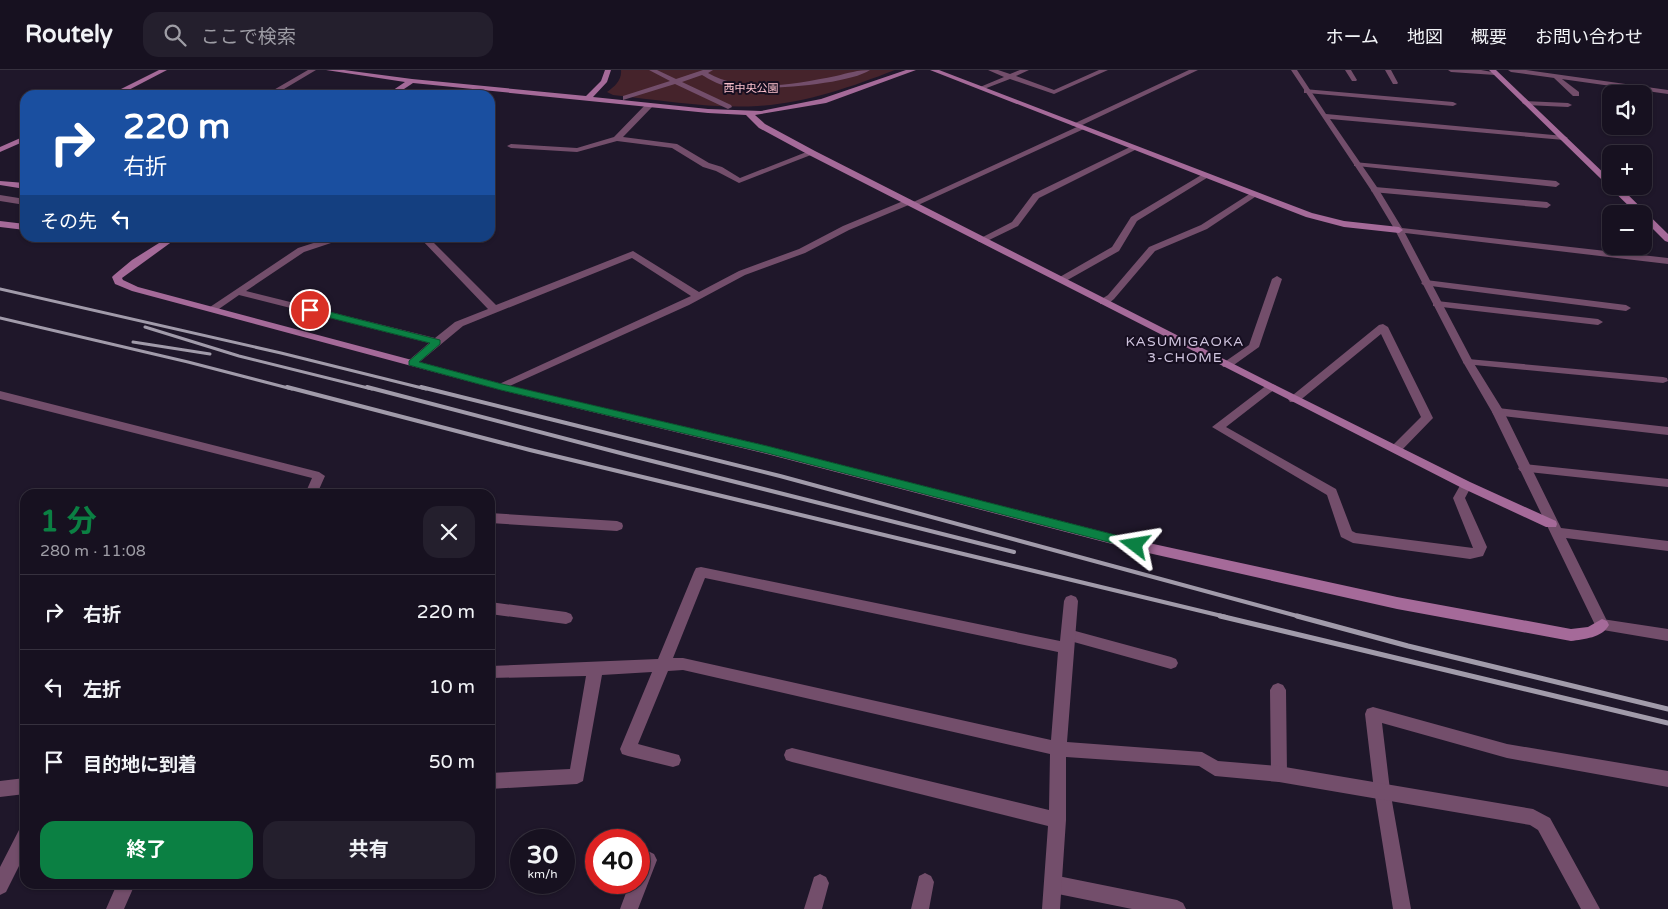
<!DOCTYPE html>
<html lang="ja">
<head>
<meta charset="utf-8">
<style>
  body { margin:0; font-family:"Varela Round","Noto Sans JP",sans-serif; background:#241f2d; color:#f1f3f6; height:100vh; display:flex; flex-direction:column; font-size:19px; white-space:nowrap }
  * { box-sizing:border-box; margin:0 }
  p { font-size:16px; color:#9e9da5 }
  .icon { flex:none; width:28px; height:28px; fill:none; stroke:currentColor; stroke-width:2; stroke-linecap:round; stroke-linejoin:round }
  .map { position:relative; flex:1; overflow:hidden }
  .details { position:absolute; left:20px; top:419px; width:475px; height:400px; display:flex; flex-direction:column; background:#171120; border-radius:15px; box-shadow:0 1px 4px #0004,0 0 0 1px #36313e }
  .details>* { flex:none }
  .top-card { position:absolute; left:20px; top:20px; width:475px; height:152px; border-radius:15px; box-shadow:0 1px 4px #0004,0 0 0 1px #36313e; background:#1a4fa0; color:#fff; overflow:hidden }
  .tools { position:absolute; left:1602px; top:15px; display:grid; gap:10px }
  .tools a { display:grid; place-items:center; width:50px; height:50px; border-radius:10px; background:#171120; box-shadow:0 1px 4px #0004,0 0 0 1px #36313e; font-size:25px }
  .speed { position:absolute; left:510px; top:759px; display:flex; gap:10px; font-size:25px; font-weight:700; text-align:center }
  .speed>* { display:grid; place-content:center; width:65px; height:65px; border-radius:50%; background:#171120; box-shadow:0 1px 4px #0004,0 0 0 1px #36313e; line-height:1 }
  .speed small { font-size:12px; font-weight:400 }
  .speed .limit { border:8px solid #d22; background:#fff; color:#111 }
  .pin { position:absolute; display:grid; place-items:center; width:42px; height:42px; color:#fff; margin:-21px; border:2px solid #fff; border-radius:50%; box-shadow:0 1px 5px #0007 }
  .me { position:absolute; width:55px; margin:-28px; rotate:284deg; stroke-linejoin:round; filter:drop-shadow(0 0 4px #0008) }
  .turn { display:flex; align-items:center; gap:18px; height:105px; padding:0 20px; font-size:22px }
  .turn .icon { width:65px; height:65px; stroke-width:2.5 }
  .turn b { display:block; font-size:35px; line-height:42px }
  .then { display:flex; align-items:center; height:48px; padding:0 20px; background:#0003; gap:10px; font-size:19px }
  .round { display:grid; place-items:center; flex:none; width:52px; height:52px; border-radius:15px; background:#241f2d }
  .headline { display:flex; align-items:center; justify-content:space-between; height:85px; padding:0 20px }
  h1 { font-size:30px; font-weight:700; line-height:38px; color:#0b8043 }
  .action { display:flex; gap:10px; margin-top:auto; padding:10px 20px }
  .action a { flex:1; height:58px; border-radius:15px; background:#0b8043; color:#fff; font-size:20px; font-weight:700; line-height:58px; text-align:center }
  .action a+a { background:#241f2d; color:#f1f3f6 }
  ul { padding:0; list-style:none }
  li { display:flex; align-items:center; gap:15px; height:75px; padding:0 20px; border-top:1px solid #36313e }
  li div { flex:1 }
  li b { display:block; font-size:19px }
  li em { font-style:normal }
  header { display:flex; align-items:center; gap:30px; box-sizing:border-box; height:70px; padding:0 25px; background:#171120; border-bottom:1px solid #36313e }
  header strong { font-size:24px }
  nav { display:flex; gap:28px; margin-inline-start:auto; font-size:18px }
  .search { width:350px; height:45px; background:#241f2d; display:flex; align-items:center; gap:12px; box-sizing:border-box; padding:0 18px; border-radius:15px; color:#9e9da5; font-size:19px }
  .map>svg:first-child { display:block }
  .green { fill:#45232b }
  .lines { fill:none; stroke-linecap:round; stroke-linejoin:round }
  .lane { fill:#734e6b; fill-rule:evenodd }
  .street { fill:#734e6b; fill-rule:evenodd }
  .secondary { fill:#a56a99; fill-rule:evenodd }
  .rail-far2 { stroke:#a19baa; stroke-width:3 }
  .rail-far1 { stroke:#a19baa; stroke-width:4 }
  .rail { stroke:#a19baa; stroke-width:5 }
  .route { fill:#0b8043; stroke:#07532c }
  .labels { text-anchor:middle; stroke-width:4; stroke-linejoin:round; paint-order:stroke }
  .far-park-label { font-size:11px; fill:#fbc0cc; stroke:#160e20 }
  .neighbourhood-label { font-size:14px; letter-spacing:1px; fill:#cfc4de; stroke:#160e20 }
</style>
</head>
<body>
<header>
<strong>Routely</strong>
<div class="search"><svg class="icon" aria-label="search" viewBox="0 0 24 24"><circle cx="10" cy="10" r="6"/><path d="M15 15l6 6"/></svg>ここで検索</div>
<nav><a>ホーム</a><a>地図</a><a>概要</a><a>お問い合わせ</a></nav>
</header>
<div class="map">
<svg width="1668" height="839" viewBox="0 0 1668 839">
  <rect width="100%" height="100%" fill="#1f172a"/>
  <path class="green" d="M 621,0 L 895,0 C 851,17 806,33 758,36 C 713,39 659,30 613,25 L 607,22 C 615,16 622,10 621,0 Z"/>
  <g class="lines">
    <path class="lane" d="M 308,0 L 316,0 L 274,25 L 265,25 Z
      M 1345,0 L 1351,0 L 1357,10 L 1356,11 L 1352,11 Z
      M 1385,0 L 1391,0 L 1398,13 L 1397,14 L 1393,14 Z
      M 1554,6 L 1558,6 L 1579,22 L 1579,26 L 1573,26 L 1554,8 Z
      M 1304,19 L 1453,32 L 1457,34 L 1453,36 L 1307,23 L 1304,23 Z
      M 1523,31 L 1568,33 L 1572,35 L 1568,37 L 1526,35 L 1522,33 Z
      M 647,33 L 654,35 L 623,67 L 677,74 L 709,93 L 722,97 L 740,108 L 809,81 L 816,83 L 739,113 L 716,101 L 703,97 L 672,78 L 617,71 L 577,82 L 511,78 L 507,76 L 511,74 L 577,78 L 614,67 Z
      M 1132,76 L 1139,78 L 1039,128 L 1018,156 L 985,172 L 979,172 L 977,170 L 1012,152 L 1033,124 Z
      M 1354,92 L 1556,111 L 1560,114 L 1556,117 L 1357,96 L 1354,96 Z
      M 1203,104 L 1210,106 L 1137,151 L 1119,181 L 1064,212 L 1058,212 L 1058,208 L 1112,177 L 1131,147 Z
      M 1375,117 L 1547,132 L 1551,135 L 1547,138 L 1372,122 L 1371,120 Z
      M 1251,123 L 1258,125 L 1207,159 L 1155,181 L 1114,229 L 1108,234 L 1100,234 L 1100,230 L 1108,225 L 1149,177 L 1201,155 Z
      M 0,125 L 25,129 L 25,135 L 0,131 Z
      M 908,129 L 911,130 L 911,134 L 849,160 L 805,183 L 745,205 L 689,235 L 501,320 L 495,317 L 497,315 L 691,226 L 632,188 L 463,256 L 416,295 L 412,296 L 407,293 L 408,291 L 429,273 L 239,225 L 216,241 L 212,242 L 207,239 L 298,178 L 329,168 L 341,168 L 340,170 L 304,182 L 246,221 L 435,268 L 455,252 L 488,239 L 420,168 L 429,168 L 496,235 L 633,181 L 699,222 L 739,201 L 799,179 L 843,156 Z
      M 1277,206 L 1282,209 L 1259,277 L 1231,297 L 1223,297 L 1222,295 L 1223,293 L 1249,275 L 1272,209 Z
      M 1426,210 L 1626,235 L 1631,238 L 1626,241 L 1423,215 L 1421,213 Z
      M 1437,231 L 1598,249 L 1603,252 L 1598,255 L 1433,236 L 1433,232 Z
      M 1468,289 L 1663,307 L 1667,308 L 1668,311 L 1663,313 L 1464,294 L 1463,292 L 1464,290 Z
      M 1498,338 L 1668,357 L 1668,365 L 1494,345 L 1492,342 Z
      M 1524,394 L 1668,409 L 1668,417 L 1520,401 L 1518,398 Z
      M 1602,549 L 1668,559 L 1668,571 L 1597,559 L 1595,555 L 1597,551 Z
      M 1068,559 L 1171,587 L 1176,589 L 1178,593 L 1176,597 L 1171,599 L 1063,569 L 1061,565 L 1063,561 Z
      M 1278,613 L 1283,615 L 1286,620 L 1287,704 L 1285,709 L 1279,712 L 1273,709 L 1271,704 L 1270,620 L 1273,615 Z
      M 1373,637 L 1507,674 L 1668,701 L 1668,717 L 1507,688 L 1382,653 L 1390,720 L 1411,839 L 1393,839 L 1374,720 L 1365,644 L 1367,639 Z
      M 648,781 L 654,784 L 657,790 L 638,839 L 620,839 L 630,812 L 639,812 L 639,791 L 642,784 Z
      M 925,803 L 931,806 L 934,812 L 929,839 L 911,839 L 919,806 Z
      M 820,804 L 826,807 L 829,813 L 822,839 L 804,839 L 814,807 Z
      M 1053,805 L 1177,830 L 1183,833 L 1186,839 L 1132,839 L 1053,823 L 1047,820 L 1044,814 L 1047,808 Z"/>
    <path class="street" d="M 649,0 L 657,0 L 676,9 L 703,0 L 713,0 L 708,3 C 745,24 796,14 836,6 C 848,3 858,0 870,0 C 848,15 754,22 726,16 C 717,14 709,9 702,5 L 682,12 L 731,35 L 732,37 L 728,39 L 675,14 L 623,30 L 623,26 L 670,11 Z
      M 988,0 L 998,0 L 1010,4 L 1020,0 L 1029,0 L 1016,6 L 1054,20 L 1099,0 L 1108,0 L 1054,24 L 1010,9 L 984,19 L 980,19 L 980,17 L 1004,7 Z
      M 1189,0 L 1198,0 L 1078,57 L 1071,55 Z
      M 1291,0 L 1297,0 L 1326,44 L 1564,66 L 1568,68 L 1564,70 L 1330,49 L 1379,120 L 1402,158 L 1668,188 L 1668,194 L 1405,163 L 1473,292 L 1504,342 L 1561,458 L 1668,471 L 1668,481 L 1566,468 L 1609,555 L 1607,559 L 1602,561 L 1597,559 L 1492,342 L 1463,292 L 1395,160 L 1371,120 Z
      M 1448,0 L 1481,0 L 1498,3 L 1495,5 L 1451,2 Z
      M 1508,0 L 1526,0 L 1668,20 L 1668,24 L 1511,2 Z
      M 1079,56 L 1086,58 L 916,136 L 909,134 Z
      M 1383,254 L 1388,257 L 1433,348 L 1400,382 L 1392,382 L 1390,379 L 1392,376 L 1421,347 L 1381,264 L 1298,332 L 1290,332 L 1288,329 L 1379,255 Z
      M 1271,314 L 1275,315 L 1277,317 L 1275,319 L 1226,357 L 1336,419 L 1352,461 L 1356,463 L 1473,478 L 1453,428 L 1462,412 L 1466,411 L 1472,415 L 1465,428 L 1487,477 L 1483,486 L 1470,489 L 1353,473 L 1341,467 L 1327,425 L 1212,357 L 1267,315 Z
      M 0,321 L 319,402 L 325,406 L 317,424 L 305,424 L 312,408 L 0,329 Z
      M 490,443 L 617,451 L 622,453 L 623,456 L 622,459 L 617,461 L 490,453 Z
      M 701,497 L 1060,571 L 1064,531 L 1066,527 L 1071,525 L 1076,527 L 1078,531 L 1067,672 L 1202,682 L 1218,691 L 1279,696 L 1533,739 L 1550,748 L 1600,839 L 1581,839 L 1538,760 L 1530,755 L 1279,712 L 1215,706 L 1199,696 L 1066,687 L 1066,750 L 1060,839 L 1042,839 L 1048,756 L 792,692 L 786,690 L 784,685 L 786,680 L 792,678 L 1049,740 L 1050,684 L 683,600 L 668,601 L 638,674 L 679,685 L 681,690 L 679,695 L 673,697 L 628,686 L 622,684 L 620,679 L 652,602 L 602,605 L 583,711 L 577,714 L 490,719 L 490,703 L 570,699 L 586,606 L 490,608 L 490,596 L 658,589 L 694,502 L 696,498 ZM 705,508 L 1058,582 L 1051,670 L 683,588 L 673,588 Z
      M 490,532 L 566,542 L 571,544 L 573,548 L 571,552 L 566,554 L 490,544 Z
      M 25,708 L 25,724 L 0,727 L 0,711 Z
      M 25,758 L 25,784 L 6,822 L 0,825 L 0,797 L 19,760 Z
      M 117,814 L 135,814 L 124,839 L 106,839 Z"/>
    <path class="secondary" d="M 159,0 L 167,0 L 119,25 L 109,25 Z
      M 326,0 L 344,0 L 412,9 L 586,26 L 601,11 L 605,0 L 611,0 L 607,12 L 593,27 L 708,39 L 761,41 L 821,29 L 906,0 L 916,0 L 826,33 L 755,45 L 765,54 L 815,81 L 1275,315 L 1470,412 L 1556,451 L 1557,454 L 1556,457 L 1546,457 L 1462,418 L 809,85 L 759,58 L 746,45 L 708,43 L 413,13 L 395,25 L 386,25 L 405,12 Z
      M 930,0 L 939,0 L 1312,143 L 1344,151 L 1399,157 L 1403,160 L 1399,163 L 1344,157 L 1306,147 Z
      M 1489,0 L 1496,0 L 1611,110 L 1611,116 L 1619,116 L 1668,164 L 1668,172 L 1665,171 L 1644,150 L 1644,144 L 1637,144 Z
      M 25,66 L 25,71 L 0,82 L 0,77 Z
      M 0,111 L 25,113 L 25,119 L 0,115 Z
      M 0,151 L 25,154 L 25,160 L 0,157 Z
      M 167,168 L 177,168 L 122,208 L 123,210 L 138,217 L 502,314 L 767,376 L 1135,470 L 1397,527 L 1571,559 L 1588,557 L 1602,549 L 1607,551 L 1609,555 C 1602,568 1584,569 1571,571 L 1397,539 L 1135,480 L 767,384 L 501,320 L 132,221 L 115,214 L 112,207 L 114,205 L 132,190 Z"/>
    <path class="rail-far2" d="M 0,219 L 281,283 L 426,319
      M 0,248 L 188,292 L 292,319
      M 145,257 L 239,286 L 372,319
      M 133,272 L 210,284"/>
    <path class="rail-far1" d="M 287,317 L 530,380 L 1226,547
      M 367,317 L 628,385 L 1014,482
      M 421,317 L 780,406 L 1301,547"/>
    <path class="rail" d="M 1220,546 L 1668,653
      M 1297,546 L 1408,576 L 1668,639"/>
  </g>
  <path class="route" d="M 310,237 L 440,270 L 440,274 L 419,292 L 502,314 L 767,376 L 1135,470 L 1141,475 L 1135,479 L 767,383 L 501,320 L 409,295 L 409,291 L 430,273 L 307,242 L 307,238 Z"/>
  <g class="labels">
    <g class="far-park-label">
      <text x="751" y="22">西中央公園</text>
    </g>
    <g class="neighbourhood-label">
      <text x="1185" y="276">KASUMIGAOKA<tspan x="1185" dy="16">3-CHOME</tspan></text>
    </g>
  </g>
</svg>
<div class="tools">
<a><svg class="icon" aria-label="sound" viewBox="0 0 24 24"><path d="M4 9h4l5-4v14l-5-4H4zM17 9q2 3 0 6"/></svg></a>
<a>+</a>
<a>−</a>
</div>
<div class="speed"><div>30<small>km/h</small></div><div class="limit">40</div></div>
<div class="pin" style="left:310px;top:240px;background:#d93025"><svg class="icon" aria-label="arrive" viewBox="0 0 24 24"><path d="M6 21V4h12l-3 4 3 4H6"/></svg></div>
<svg class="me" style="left:1135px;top:475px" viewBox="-20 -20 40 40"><path d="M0-17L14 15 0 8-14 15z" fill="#0b8043" stroke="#fff" stroke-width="4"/></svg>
<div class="top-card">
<div class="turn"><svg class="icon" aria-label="right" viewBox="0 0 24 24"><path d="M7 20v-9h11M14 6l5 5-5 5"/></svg><div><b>220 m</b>右折</div></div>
<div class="then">その先<svg class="icon" aria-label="left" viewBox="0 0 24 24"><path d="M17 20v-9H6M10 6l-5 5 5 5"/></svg></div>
</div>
<section class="details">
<div class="headline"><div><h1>1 分</h1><p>280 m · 11:08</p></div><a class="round"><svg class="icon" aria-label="close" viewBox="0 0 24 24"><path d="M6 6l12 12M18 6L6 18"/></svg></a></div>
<ul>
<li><svg class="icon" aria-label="right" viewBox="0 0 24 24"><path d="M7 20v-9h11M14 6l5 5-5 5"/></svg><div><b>右折</b></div><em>220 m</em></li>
<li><svg class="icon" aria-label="left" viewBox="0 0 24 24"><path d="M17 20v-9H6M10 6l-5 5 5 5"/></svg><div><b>左折</b></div><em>10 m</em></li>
<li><svg class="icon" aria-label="arrive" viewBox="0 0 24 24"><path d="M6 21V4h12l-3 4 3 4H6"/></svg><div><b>目的地に到着</b></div><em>50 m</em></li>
</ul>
<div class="action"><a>終了</a><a>共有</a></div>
</section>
</div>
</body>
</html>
